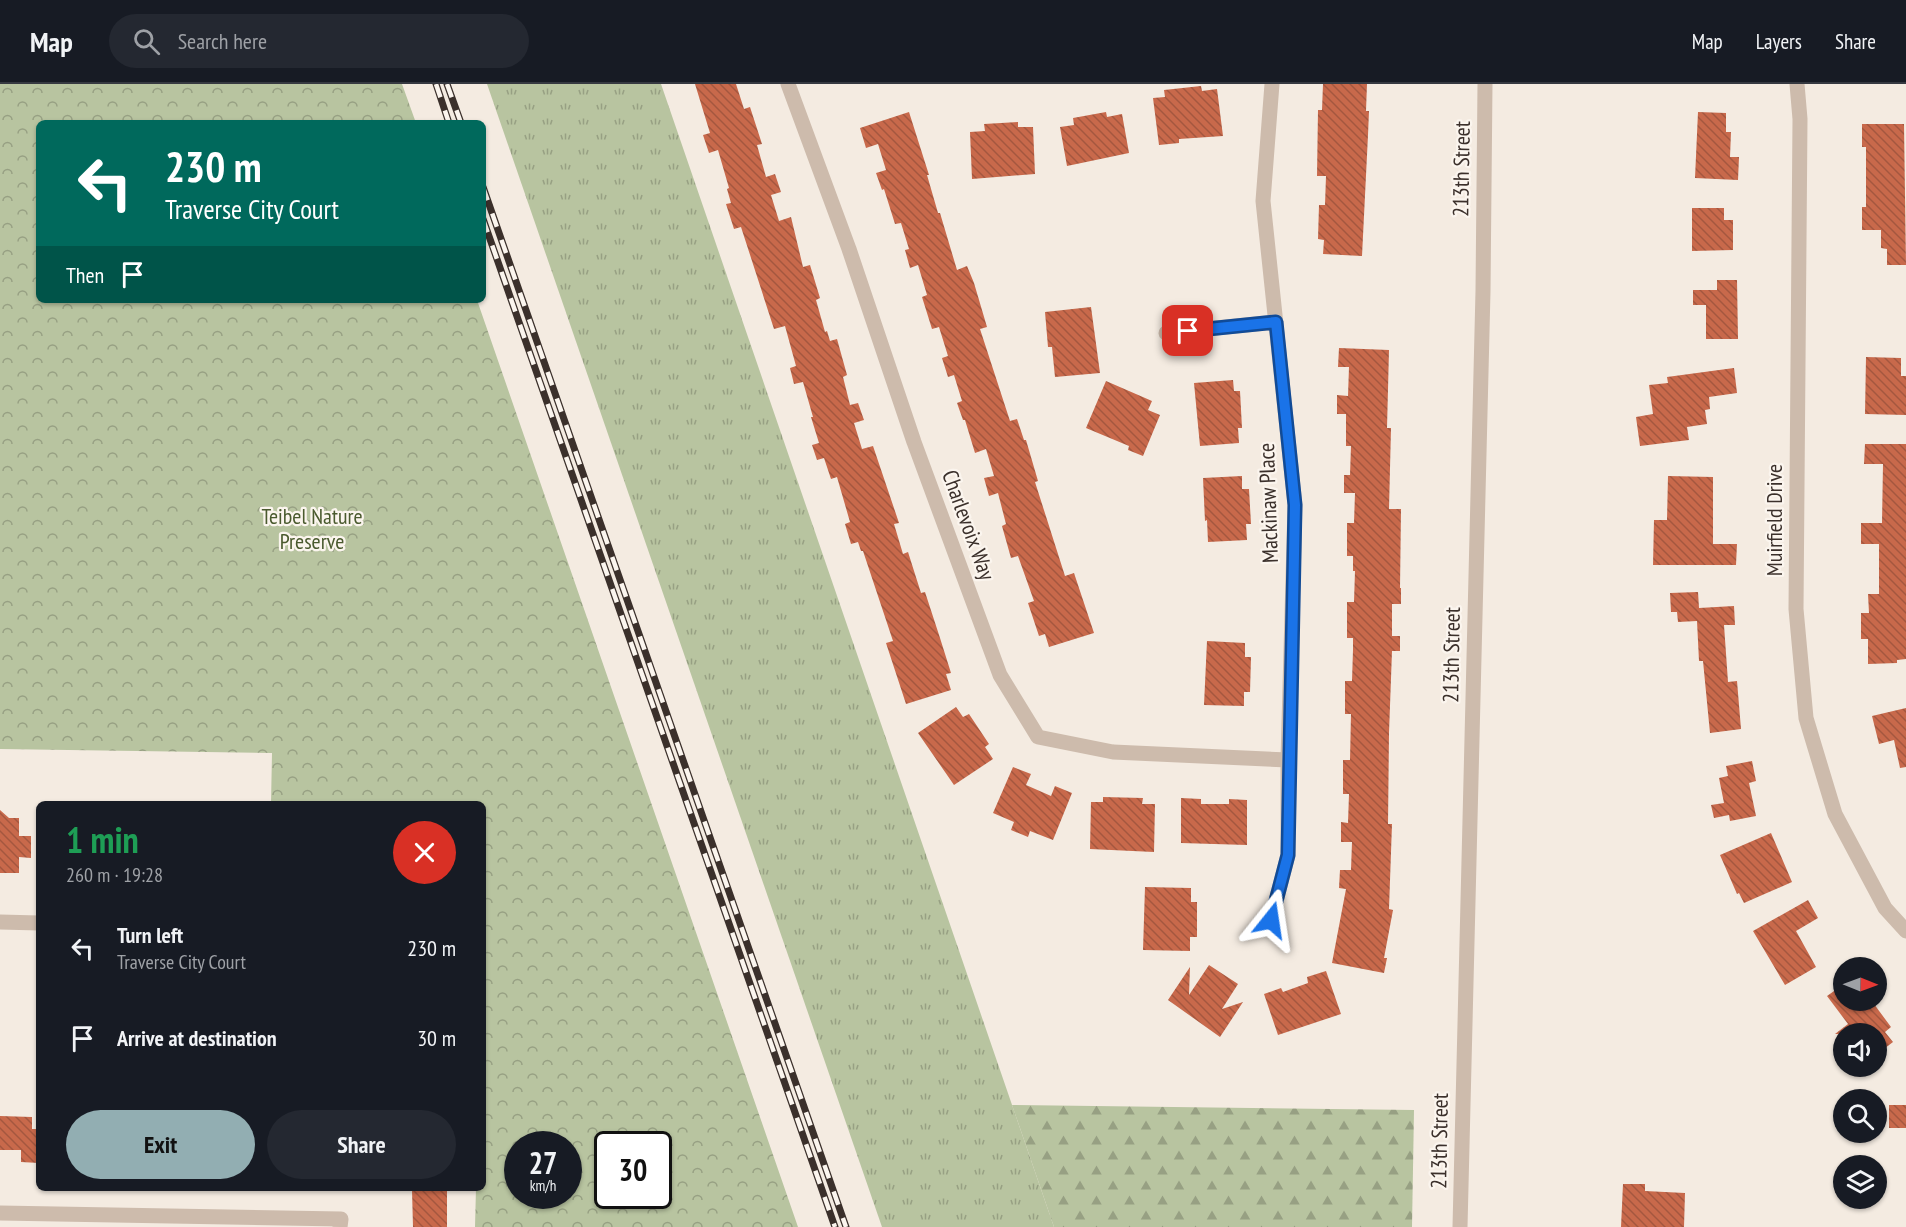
<!DOCTYPE html>
<html lang="en">
<head>
<meta charset="utf-8">
<style>
  body { margin:0; font-family:"PT Sans Narrow",sans-serif; background:#242831; color:#f1f3f6; height:100vh; display:flex; flex-direction:column; font-size:22px; white-space:nowrap }
  * { box-sizing:border-box; margin:0 }
  p { font-size:20px; color:#9ea1a6 }
  .icon { flex:none; width:33px; height:33px; fill:none; stroke:currentColor; stroke-width:2; stroke-linecap:round; stroke-linejoin:round }
  .map { position:relative; flex:1; overflow:hidden }
  .sheet { position:absolute; left:36px; top:717px; width:450px; height:390px; display:flex; flex-direction:column; background:#171b24; border-radius:9px; box-shadow:0 2px 4px #0004 }
  .sheet>* { flex:none }
  .banner { position:absolute; left:36px; top:36px; width:450px; height:183px; border-radius:9px; box-shadow:0 2px 4px #0004; background:#00695c; color:#fff; overflow:hidden }
  .needle { width:39px; rotate:91deg }
  .buttons { position:absolute; left:1833px; top:873px; display:grid; gap:12px }
  .buttons a { display:grid; place-items:center; width:54px; height:54px; border-radius:50%; background:#171b24; box-shadow:0 2px 4px #0004; font-size:30px }
  .speed { position:absolute; left:504px; top:1047px; display:flex; gap:12px; font-size:30px; font-weight:700; text-align:center }
  .speed>* { display:grid; place-content:center; width:78px; height:78px; border-radius:50%; background:#171b24; box-shadow:0 2px 4px #0004; line-height:1 }
  .speed small { font-size:15px; font-weight:400 }
  .speed .limit { border:3px solid #111; border-radius:9px; background:#fff; color:#111 }
  .pin { position:absolute; display:grid; place-items:center; width:51px; height:51px; color:#fff; margin:-26px; border-radius:12px; box-shadow:0 3px 9px #0006 }
  .me { position:absolute; width:66px; margin:-33px; rotate:15deg; stroke-linejoin:round; filter:drop-shadow(0 0 4px #0008) }
  .turn { display:flex; align-items:center; gap:21px; height:126px; padding:0 30px; font-size:27px }
  .turn .icon { width:78px; height:78px; stroke-width:2.5 }
  .turn b { display:block; font-size:42px; line-height:51px }
  .then { display:flex; align-items:center; height:57px; padding:0 30px; background:#0003; gap:12px; font-size:22px }
  .round { display:grid; place-items:center; flex:none; width:63px; height:63px; border-radius:32px; background:#242831 }
  .head { display:flex; align-items:center; justify-content:space-between; height:102px; padding:0 30px }
  h1 { font-size:36px; font-weight:700; line-height:45px; color:#1e9e55 }
  .primary-button { display:flex; gap:12px; margin-top:auto; padding:12px 30px }
  .primary-button a { flex:1; height:69px; border-radius:36px; background:#92aeb2; color:#111; font-size:24px; font-weight:700; line-height:69px; text-align:center }
  .primary-button a+a { background:#242831; color:#f1f3f6 }
  ul { padding:0; list-style:none }
  li { display:flex; align-items:center; gap:18px; height:90px; padding:0 30px }
  li div { flex:1 }
  li b { display:block; font-size:22px }
  li em { font-style:normal }
  header { display:flex; align-items:center; gap:36px; box-sizing:border-box; height:84px; padding:0 30px; background:#171b24; border-bottom:2px solid #363941 }
  header strong { font-size:28px }
  nav { display:flex; gap:33px; margin-inline-start:auto; font-size:21px }
  .search { width:420px; height:54px; background:#242831; display:flex; align-items:center; gap:15px; box-sizing:border-box; padding:0 21px; border-radius:33px; color:#9ea1a6; font-size:22px }
  .map>svg:first-child { display:block }
  .grass { fill:url(#grass-tufts) }
  .forest { fill:url(#forest-firs) }
  .park { fill:url(#park-crowns); fill-rule:evenodd }
  .building { fill:url(#building-back-hatch) }
  .lines { fill:none; stroke-linecap:round; stroke-linejoin:round }
  .minor { stroke:#cdbbac; stroke-width:15 }
  .rail-casing { stroke:#3b302b; stroke-width:7 }
  .rail { stroke:#fbf5ee; stroke-width:4.5; stroke-dasharray:14; stroke-linecap:butt }
  .route-casing { stroke:#114b97; stroke-width:15 }
  .route { stroke:#1a73e8; stroke-width:10 }
  .labels { text-anchor:middle; stroke-width:4.5; stroke-linejoin:round; paint-order:stroke }
  .street-label { font-size:22px; fill:#3b302b; stroke:#fbf5ee }
  .park-label { font-size:22px; fill:#4a5a2e; stroke:#fbf5ee }
</style>
</head>
<body>
<header>
<strong>Map</strong>
<div class="search"><svg class="icon" aria-label="search" viewBox="0 0 24 24"><circle cx="10" cy="10" r="6"/><path d="M15 15l6 6"/></svg>Search here</div>
<nav><a>Map</a><a>Layers</a><a>Share</a></nav>
</header>
<div class="map">
<svg width="1906" height="1143" viewBox="0 0 1906 1143">
  <defs>
    <pattern id="grass-tufts" width="24" height="20" patternUnits="userSpaceOnUse" patternTransform="scale(1.5)"><rect width="24" height="20" fill="#b8c4a0"/><path d="M3 7l-1-3M5 7V3M7 7l1-3M15 17l-1-3M17 17v-4M19 17l1-3" fill="none" stroke="#97a083"/></pattern>
    <pattern id="forest-firs" width="22" height="20" patternUnits="userSpaceOnUse" patternTransform="scale(1.5)"><rect width="22" height="20" fill="#b8c4a0"/><path d="M5 1l3.5 6h-7zM16 11l3.5 6h-7z" fill="#97a083"/></pattern>
    <pattern id="park-crowns" width="20" height="18" patternUnits="userSpaceOnUse" patternTransform="scale(1.5)"><rect width="20" height="18" fill="#b8c4a0"/><path d="M2 6a3 3 0 1 1 6 0M12 15a3 3 0 1 1 6 0" fill="none" stroke="#97a083"/></pattern>
    <pattern id="building-back-hatch" width="6" height="6" patternUnits="userSpaceOnUse" patternTransform="scale(1.5)"><rect width="6" height="6" fill="#c8694b"/><path d="M-1 5l2 2M0 0l6 6M5-1l2 2" fill="none" stroke="#a4573f"/></pattern>
  </defs>
  <rect width="100%" height="100%" fill="#f4ebe1"/>
  <path class="grass" d="M 487,0 L 661,0 L 1054,1143 L 882,1143 Z"/>
  <path class="forest" d="M 1012,1021 L 1414,1026 L 1412,1143 L 1054,1143 Z"/>
  <path class="park" d="M 0,0 L 402,0 L 416,39 L 39,39 L 39,216 L 477,216 L 798,1143 L 475,1143 L 476,1104 L 483,1104 L 483,720 L 271,720 L 272,669 L 0,665 ZM 518,1060 L 568,1060 L 568,1112 L 518,1112 ZM 658,1060 L 658,1112 L 608,1112 L 608,1060 Z"/>
  <path class="building" d="M 695,0 L 736,0 L 744,25 L 750,23 L 762,60 L 757,61 L 766,93 L 775,90 L 781,108 L 771,111 L 779,137 L 791,133 L 803,183 L 810,181 L 820,214 L 816,216 L 825,248 L 827,247 L 830,257 L 837,255 L 847,291 L 843,293 L 850,321 L 858,319 L 864,336 L 854,339 L 862,365 L 873,362 L 899,439 L 894,440 L 903,470 L 908,468 L 921,509 L 925,508 L 940,554 L 951,589 L 946,590 L 951,606 L 906,620 L 886,559 L 893,557 L 863,467 L 861,467 L 858,458 L 851,460 L 845,440 L 850,438 L 837,393 L 831,395 L 824,374 L 817,376 L 812,361 L 819,359 L 811,333 L 813,333 L 803,298 L 794,300 L 790,284 L 796,282 L 785,242 L 774,245 L 741,143 L 734,145 L 726,120 L 731,119 L 727,105 L 729,104 L 718,66 L 709,69 L 703,51 L 710,49 Z
    M 1323,0 L 1367,0 L 1366,27 L 1369,27 L 1368,51 L 1362,172 L 1323,170 L 1324,156 L 1318,155 L 1319,121 L 1325,121 L 1326,92 L 1317,92 L 1318,26 L 1322,26 Z
    M 1201,2 L 1202,7 L 1217,5 L 1223,52 L 1179,55 L 1179,59 L 1159,61 L 1153,14 L 1165,13 L 1164,6 Z
    M 909,28 L 929,91 L 927,91 L 938,129 L 940,129 L 957,186 L 967,182 L 974,199 L 987,243 L 980,245 L 1010,337 L 1017,335 L 1024,356 L 1026,356 L 1038,397 L 1035,398 L 1065,492 L 1074,489 L 1094,549 L 1049,563 L 1045,550 L 1039,552 L 1028,519 L 1034,517 L 1018,472 L 1011,474 L 1002,442 L 1006,440 L 998,409 L 989,412 L 984,394 L 994,392 L 986,365 L 975,369 L 965,336 L 963,336 L 957,319 L 962,317 L 954,291 L 948,293 L 942,274 L 948,272 L 939,243 L 932,245 L 922,213 L 927,211 L 918,181 L 910,184 L 905,166 L 909,165 L 901,139 L 895,140 L 884,105 L 882,106 L 876,89 L 886,86 L 878,60 L 866,64 L 860,44 Z
    M 1106,28 L 1107,33 L 1122,30 L 1129,69 L 1067,82 L 1060,43 L 1074,41 L 1073,34 Z
    M 1698,28 L 1726,29 L 1726,48 L 1731,48 L 1730,73 L 1739,73 L 1738,96 L 1695,94 Z
    M 1018,38 L 1018,43 L 1033,43 L 1035,90 L 972,95 L 970,48 L 985,47 L 984,40 Z
    M 1862,40 L 1904,40 L 1906,181 L 1887,181 L 1887,165 L 1881,164 L 1881,146 L 1862,146 L 1862,123 L 1866,123 L 1866,63 L 1862,63 Z
    M 1692,124 L 1724,124 L 1724,136 L 1733,136 L 1733,166 L 1692,167 Z
    M 1717,196 L 1737,196 L 1738,255 L 1706,255 L 1706,221 L 1693,221 L 1693,206 L 1717,206 Z
    M 1091,223 L 1100,289 L 1055,293 L 1052,263 L 1048,263 L 1045,228 Z
    M 1339,264 L 1389,266 L 1387,344 L 1391,344 L 1389,425 L 1401,425 L 1400,504 L 1401,504 L 1401,520 L 1392,520 L 1392,552 L 1400,552 L 1400,567 L 1392,567 L 1389,649 L 1388,740 L 1392,740 L 1389,825 L 1393,826 L 1384,874 L 1387,874 L 1384,889 L 1332,879 L 1346,805 L 1339,804 L 1340,786 L 1351,786 L 1352,758 L 1341,758 L 1341,738 L 1348,739 L 1349,710 L 1343,710 L 1343,676 L 1350,676 L 1351,630 L 1345,630 L 1345,597 L 1352,597 L 1353,566 L 1353,554 L 1347,554 L 1347,518 L 1354,518 L 1355,487 L 1353,487 L 1353,472 L 1347,472 L 1347,439 L 1354,439 L 1355,409 L 1344,409 L 1344,391 L 1350,391 L 1351,362 L 1346,362 L 1346,330 L 1337,330 L 1337,311 L 1348,312 L 1349,283 L 1338,283 Z
    M 1866,273 L 1901,274 L 1901,292 L 1906,292 L 1906,331 L 1865,330 Z
    M 1734,284 L 1737,309 L 1709,313 L 1710,325 L 1705,326 L 1707,340 L 1687,343 L 1689,356 L 1640,362 L 1636,333 L 1653,330 L 1649,301 L 1668,299 L 1667,293 Z
    M 1233,296 L 1234,307 L 1240,307 L 1242,344 L 1238,344 L 1239,359 L 1200,362 L 1194,299 Z
    M 1106,297 L 1152,317 L 1148,326 L 1160,331 L 1143,372 L 1128,366 L 1129,362 L 1086,344 Z
    M 1865,360 L 1906,360 L 1906,575 L 1897,576 L 1897,579 L 1868,580 L 1868,555 L 1861,555 L 1861,529 L 1869,529 L 1868,510 L 1879,510 L 1879,460 L 1861,460 L 1861,439 L 1882,439 L 1883,380 L 1864,380 Z
    M 1242,392 L 1242,405 L 1249,405 L 1251,440 L 1246,440 L 1247,456 L 1208,458 L 1207,436 L 1205,437 L 1203,394 Z
    M 1668,392 L 1713,393 L 1713,460 L 1737,460 L 1736,481 L 1653,481 L 1654,436 L 1667,436 Z
    M 1698,508 L 1699,524 L 1734,522 L 1735,541 L 1724,541 L 1728,598 L 1737,597 L 1741,645 L 1710,649 L 1703,577 L 1699,577 L 1697,537 L 1678,538 L 1677,528 L 1671,528 L 1670,509 Z
    M 1207,557 L 1245,559 L 1245,573 L 1251,573 L 1250,608 L 1244,608 L 1244,622 L 1204,621 Z
    M 956,623 L 963,633 L 969,630 L 989,660 L 985,663 L 993,675 L 954,701 L 918,649 Z
    M 1906,624 L 1906,683 L 1900,684 L 1894,656 L 1879,660 L 1872,632 Z
    M 1752,677 L 1756,697 L 1749,699 L 1756,732 L 1730,737 L 1729,731 L 1714,734 L 1711,721 L 1724,719 L 1719,694 L 1728,692 L 1726,682 Z
    M 1013,683 L 1031,690 L 1026,701 L 1051,712 L 1055,702 L 1072,709 L 1053,756 L 1030,747 L 1028,753 L 1011,746 L 1014,738 L 993,729 Z
    M 1103,713 L 1143,714 L 1142,720 L 1155,720 L 1154,768 L 1090,765 L 1091,718 L 1103,718 Z
    M 1181,714 L 1201,715 L 1201,720 L 1229,720 L 1229,715 L 1247,716 L 1247,761 L 1181,759 Z
    M 0,726 L 9,734 L 19,734 L 19,752 L 31,752 L 31,774 L 19,773 L 19,789 L 0,789 Z
    M 1771,749 L 1792,798 L 1744,819 L 1739,809 L 1737,810 L 1720,771 Z
    M 1145,803 L 1191,804 L 1191,818 L 1197,818 L 1197,853 L 1190,853 L 1190,867 L 1143,866 Z
    M 1808,816 L 1818,834 L 1796,847 L 1816,883 L 1785,901 L 1753,847 Z
    M 1209,881 L 1238,900 L 1222,925 L 1243,918 L 1220,953 L 1168,916 L 1190,883 L 1189,911 Z
    M 1326,887 L 1341,930 L 1278,951 L 1264,910 L 1281,904 L 1283,908 L 1308,899 L 1307,893 Z
    M 1844,900 L 1844,916 L 1871,916 L 1891,943 L 1885,948 L 1893,958 L 1876,971 L 1876,950 L 1835,950 L 1848,940 L 1827,912 Z
    M 1889,1021 L 1906,1021 L 1906,1044 L 1889,1044 Z
    M 0,1032 L 32,1033 L 32,1045 L 39,1045 L 39,1079 L 21,1078 L 21,1066 L 0,1066 Z
    M 1623,1100 L 1645,1100 L 1645,1107 L 1685,1109 L 1684,1143 L 1621,1143 Z
    M 430,1105 L 430,1107 L 447,1107 L 447,1143 L 413,1143 L 412,1106 Z"/>
  <g class="lines">
    <path class="minor" d="M 788,0 L 849,165 L 914,358 L 1000,591 L 1038,653 L 1113,668 L 1288,676
      M 1797,0 L 1800,35 L 1796,525 L 1806,634 L 1835,730 L 1885,824 L 1906,847
      M 1166,249 L 1276,238
      M 1271,836 L 1288,771 L 1288,676 L 1295,421 L 1263,117 L 1272,0
      M 0,838 L 39,839
      M 0,1129 L 341,1135 L 340,1143
      M 1460,1143 L 1483,207 L 1485,0"/>
    <g class="rail-casing">
      <path id="rail" d="M 436,0 L 449,39
        M 447,0 L 461,39
        M 483,103 L 846,1143
        M 483,135 L 835,1143"/>
    </g>
    <use href="#rail" class="rail"/>
  </g>
  <g class="lines">
    <g class="route-casing">
      <path id="route" d="M 1188,247 L 1276,238 L 1295,421 L 1288,771 L 1271,836"/>
    </g>
    <use href="#route" class="route"/>
  </g>
  <g class="labels">
    <g class="street-label">
      <text transform="translate(1461 85) rotate(-89)" y="8">213th Street</text>
      <text transform="translate(1268 419) rotate(-92)" y="8">Mackinaw Place</text>
      <text transform="translate(1774 436) rotate(-90)" y="8">Muirfield Drive</text>
      <text transform="translate(969 441) rotate(70)" y="8">Charlevoix Way</text>
      <text transform="translate(1451 571) rotate(-89)" y="8">213th Street</text>
      <text transform="translate(1439 1057) rotate(-89)" y="8">213th Street</text>
    </g>
    <g class="park-label">
      <text x="312" y="440">Teibel Nature<tspan x="312" dy="25">Preserve</tspan></text>
    </g>
  </g>
</svg>
<div class="buttons">
<a><svg class="needle" viewBox="-14 -14 28 28"><path d="M0-13l5 13h-10z" fill="#e53935"/><path d="M0 13l5-13h-10z" fill="#9ea1a6"/></svg></a>
<a><svg class="icon" aria-label="sound" viewBox="0 0 24 24"><path d="M4 9h4l5-4v14l-5-4H4zM17 9q2 3 0 6"/></svg></a>
<a><svg class="icon" aria-label="search" viewBox="0 0 24 24"><circle cx="10" cy="10" r="6"/><path d="M15 15l6 6"/></svg></a>
<a><svg class="icon" aria-label="layers" viewBox="0 0 24 24"><path d="M12 4l9 5-9 5-9-5zM3 14l9 5 9-5"/></svg></a>
</div>
<div class="speed"><div>27<small>km/h</small></div><div class="limit">30</div></div>
<div class="pin" style="left:1188px;top:247px;background:#d93025"><svg class="icon" aria-label="arrive" viewBox="0 0 24 24"><path d="M6 21V4h12l-3 4 3 4H6"/></svg></div>
<svg class="me" style="left:1271px;top:836px" viewBox="-20 -20 40 40"><path d="M0-17L14 15 0 8-14 15z" fill="#1a73e8" stroke="#fff" stroke-width="4"/></svg>
<div class="banner">
<div class="turn"><svg class="icon" aria-label="left" viewBox="0 0 24 24"><path d="M17 20v-9H6M10 6l-5 5 5 5"/></svg><div><b>230 m</b>Traverse City Court</div></div>
<div class="then">Then<svg class="icon" aria-label="arrive" viewBox="0 0 24 24"><path d="M6 21V4h12l-3 4 3 4H6"/></svg></div>
</div>
<section class="sheet">
<div class="head"><div><h1>1 min</h1><p>260 m · 19:28</p></div><a class="round" style="background:#d93025;color:#fff"><svg class="icon" aria-label="close" viewBox="0 0 24 24"><path d="M6 6l12 12M18 6L6 18"/></svg></a></div>
<ul>
<li><svg class="icon" aria-label="left" viewBox="0 0 24 24"><path d="M17 20v-9H6M10 6l-5 5 5 5"/></svg><div><b>Turn left</b><p>Traverse City Court</p></div><em>230 m</em></li>
<li><svg class="icon" aria-label="arrive" viewBox="0 0 24 24"><path d="M6 21V4h12l-3 4 3 4H6"/></svg><div><b>Arrive at destination</b></div><em>30 m</em></li>
</ul>
<div class="primary-button"><a>Exit</a><a>Share</a></div>
</section>
</div>
</body>
</html>
